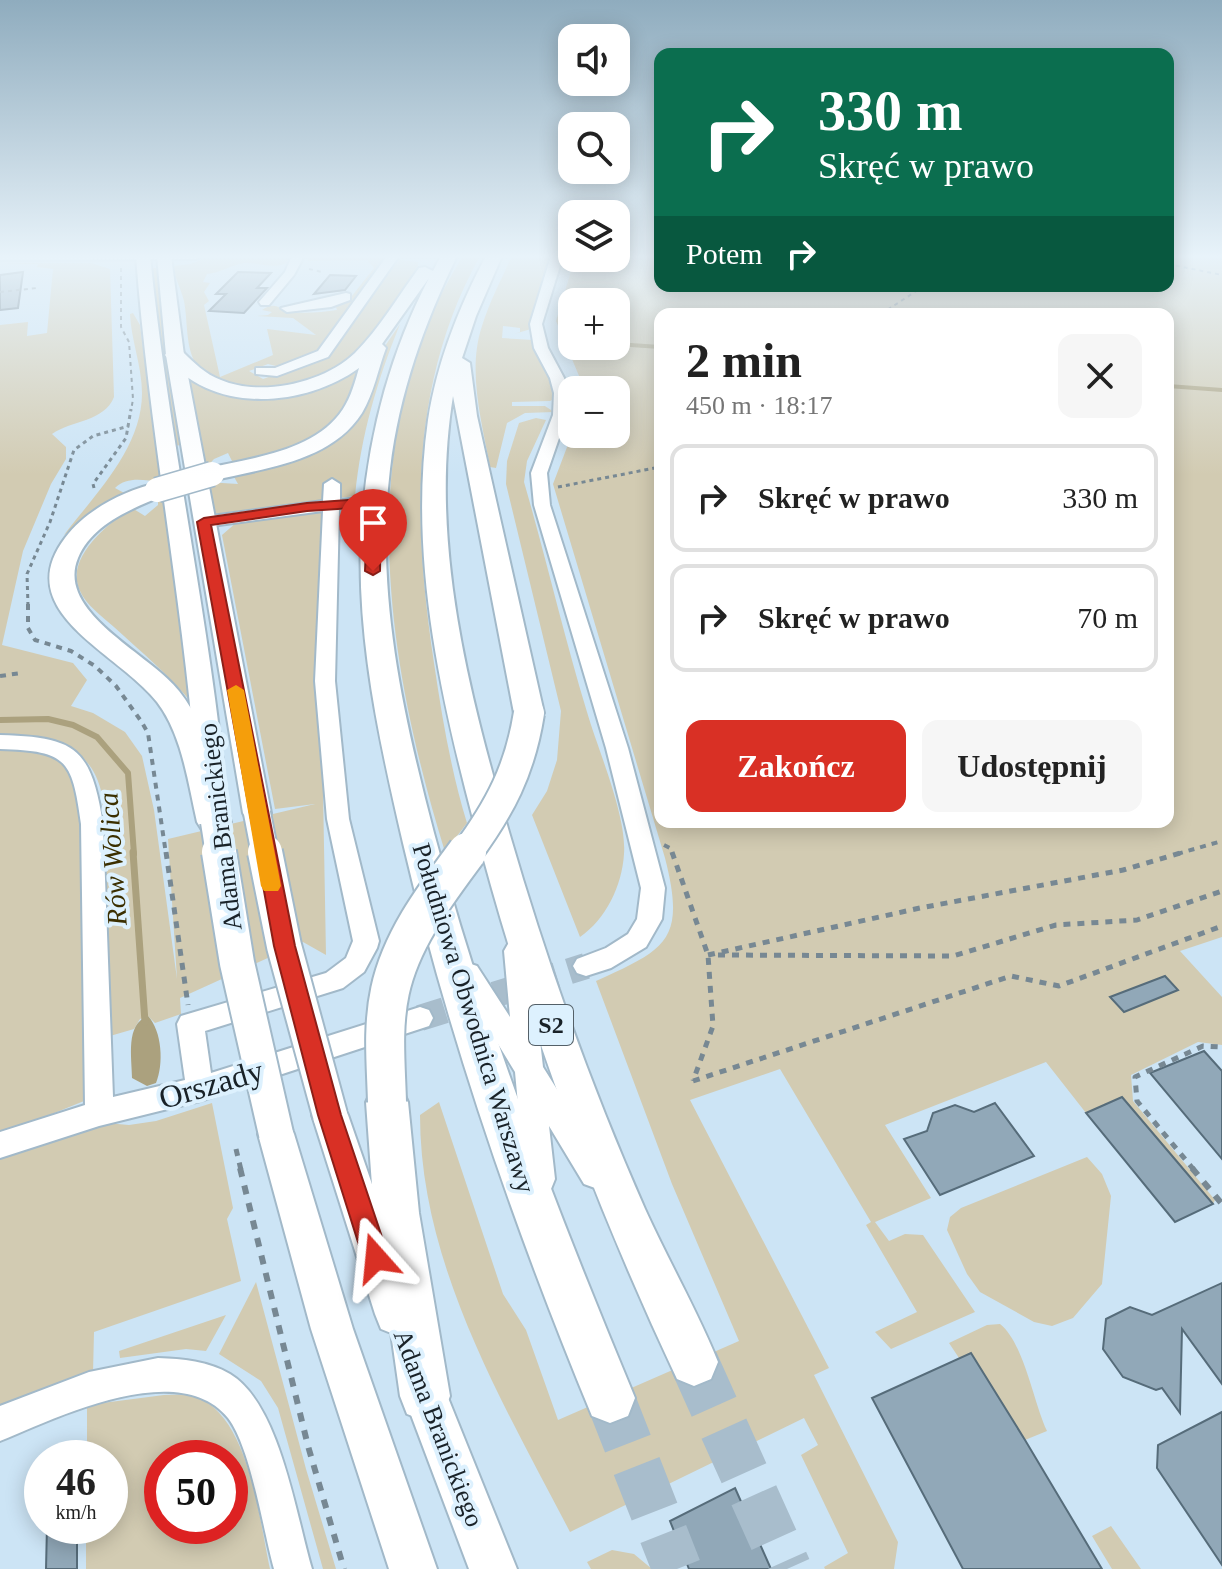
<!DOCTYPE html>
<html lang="pl">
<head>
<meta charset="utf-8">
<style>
  body { margin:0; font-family:Georgia,serif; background:#f6f6f6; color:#222; height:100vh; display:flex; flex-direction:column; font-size:30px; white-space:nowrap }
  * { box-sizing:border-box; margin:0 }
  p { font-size:26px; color:#767676 }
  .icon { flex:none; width:44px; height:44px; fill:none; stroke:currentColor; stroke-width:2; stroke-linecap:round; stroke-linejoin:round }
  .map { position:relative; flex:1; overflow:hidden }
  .details { position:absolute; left:654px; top:308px; width:520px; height:520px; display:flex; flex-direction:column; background:#fff; border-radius:16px; box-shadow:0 4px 20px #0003 }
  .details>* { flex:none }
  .top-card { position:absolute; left:654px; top:48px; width:520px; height:244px; border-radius:16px; box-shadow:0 4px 20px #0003; background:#0b6e4f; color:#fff; overflow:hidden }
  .tools { position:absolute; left:558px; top:24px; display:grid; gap:16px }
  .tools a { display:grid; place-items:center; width:72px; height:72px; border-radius:16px; background:#fff; box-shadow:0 4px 20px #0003; font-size:40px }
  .speed { position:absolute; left:24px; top:1440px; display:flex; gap:16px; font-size:40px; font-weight:700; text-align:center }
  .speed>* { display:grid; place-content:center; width:104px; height:104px; border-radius:50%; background:#fff; box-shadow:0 4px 20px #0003; line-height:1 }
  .speed small { font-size:20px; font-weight:400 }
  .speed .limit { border:12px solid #d22; background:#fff; color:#111 }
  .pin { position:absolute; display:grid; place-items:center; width:68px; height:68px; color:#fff; margin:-82px -34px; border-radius:50% 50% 50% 0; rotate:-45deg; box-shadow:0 0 8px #0007 }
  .pin .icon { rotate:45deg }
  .me { position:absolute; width:88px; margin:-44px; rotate:342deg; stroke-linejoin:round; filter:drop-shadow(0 0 6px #0008) }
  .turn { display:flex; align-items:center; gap:28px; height:168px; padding:0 32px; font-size:36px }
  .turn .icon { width:104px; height:104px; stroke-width:2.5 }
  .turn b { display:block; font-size:56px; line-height:68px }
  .then { display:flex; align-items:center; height:76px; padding:0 32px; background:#0003; gap:16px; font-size:30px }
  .round { display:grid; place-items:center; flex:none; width:84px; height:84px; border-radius:16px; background:#f6f6f6 }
  .head { display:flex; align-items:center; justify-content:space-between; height:136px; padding:0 32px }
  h1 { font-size:48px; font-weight:700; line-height:60px }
  .cta { display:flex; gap:16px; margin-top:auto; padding:16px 32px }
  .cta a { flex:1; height:92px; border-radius:16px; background:#d93025; color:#fff; font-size:32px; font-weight:700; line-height:92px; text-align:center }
  .cta a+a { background:#f6f6f6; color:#222 }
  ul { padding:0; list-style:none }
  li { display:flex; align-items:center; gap:24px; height:108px; margin:0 16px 12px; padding:0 16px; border:4px solid #e0e0e0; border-radius:16px }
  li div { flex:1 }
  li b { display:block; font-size:30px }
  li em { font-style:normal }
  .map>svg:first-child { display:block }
  .green { fill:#d2cbb2; fill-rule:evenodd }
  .water { fill:#aba17e }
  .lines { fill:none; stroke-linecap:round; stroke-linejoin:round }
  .stream-far2 { stroke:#aba17e; stroke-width:4 }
  .stream-far1 { stroke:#aba17e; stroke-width:6 }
  .stream { stroke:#aba17e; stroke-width:7 }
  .building { fill:#91a8b8; stroke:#566c7a; stroke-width:2 }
  .minor-tunnel { stroke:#a8bdcc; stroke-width:26; stroke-dasharray:26 13; stroke-linecap:butt }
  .highway-tunnel { stroke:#a8bdcc; stroke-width:49; stroke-dasharray:49 24; stroke-linecap:butt }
  .minor-casing { stroke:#a2b9c9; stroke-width:4 }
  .major-casing { stroke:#a2b9c9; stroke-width:4 }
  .highway-casing { stroke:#a2b9c9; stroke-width:4 }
  .path-far4 { stroke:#778893; stroke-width:2; stroke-dasharray:4 4; stroke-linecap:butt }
  .path-far3 { stroke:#778893; stroke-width:3; stroke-dasharray:4 4; stroke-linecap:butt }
  .path-far2 { stroke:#778893; stroke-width:4; stroke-dasharray:6 6; stroke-linecap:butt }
  .path-far1 { stroke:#778893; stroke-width:5; stroke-dasharray:7 7; stroke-linecap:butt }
  .path { stroke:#778893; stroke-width:6; stroke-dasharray:9 9; stroke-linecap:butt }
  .minor { fill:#fff; fill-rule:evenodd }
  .major { fill:#fff; fill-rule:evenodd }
  .highway { fill:#fff; fill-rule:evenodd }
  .major-bridge-far1-casing { stroke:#a2b9c9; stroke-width:30; stroke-linecap:butt }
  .major-bridge-casing { stroke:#a2b9c9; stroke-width:38; stroke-linecap:butt }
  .highway-bridge-far2-casing { stroke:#a2b9c9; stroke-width:27; stroke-linecap:butt }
  .highway-bridge-far1-casing { stroke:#a2b9c9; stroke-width:34; stroke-linecap:butt }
  .highway-bridge-casing { stroke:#a2b9c9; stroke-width:42; stroke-linecap:butt }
  .major-bridge-far1 { stroke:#fff; stroke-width:26 }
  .major-bridge { stroke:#fff; stroke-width:34 }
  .highway-bridge-far2 { stroke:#fff; stroke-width:24 }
  .highway-bridge-far1 { stroke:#fff; stroke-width:30 }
  .highway-bridge { stroke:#fff; stroke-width:38 }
  .route { fill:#d93025; stroke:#8d1f18; stroke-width:2 }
  .slow { fill:#f59e0b }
  .labels { text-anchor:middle; stroke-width:8; stroke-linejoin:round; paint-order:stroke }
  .shield { fill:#ddf1fe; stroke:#546068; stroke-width:2 }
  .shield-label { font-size:24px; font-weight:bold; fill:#192228 }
  .street-label { font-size:26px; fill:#192228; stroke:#ddf1fe }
  .water-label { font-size:28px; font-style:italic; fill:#3b2f00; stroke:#ddf1fe }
  .near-street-label { font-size:32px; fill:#192228; stroke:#ddf1fe }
</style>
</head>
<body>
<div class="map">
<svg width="1222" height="1569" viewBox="0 0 1222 1569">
  <rect width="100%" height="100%" fill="#cce4f5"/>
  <path class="green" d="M 390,256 L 315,357 L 280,367 L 268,364 L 249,371 L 263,379 L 320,359 L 394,259 L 418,262 L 418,268 C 399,294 378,331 357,354 C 327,385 228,406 198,367 C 185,350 188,321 184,301 C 181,289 175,278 173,266 L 191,264 L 203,259 L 292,259 C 278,272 261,262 244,263 C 231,265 220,273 207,274 L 203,282 L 210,283 L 204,292 L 209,301 L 204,305 L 220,377 L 273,355 L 267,329 L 316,335 L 293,318 L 257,316 L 268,315 L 272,312 L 262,310 C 276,300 279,310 292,312 C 306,314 323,312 337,310 L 336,307 L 348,301 L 374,268 L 367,260 L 308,261 L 308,257 Z
    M 463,256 L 480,256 C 409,383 413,524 434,663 C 442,717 451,771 467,823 L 445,852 C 386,660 349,436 463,256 Z
    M 527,256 L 552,256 L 533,311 L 531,329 L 514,334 L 520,332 L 520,328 L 503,326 L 502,338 L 533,340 C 543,358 557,378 554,399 L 550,401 L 512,402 L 512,406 L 545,406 L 554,412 L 525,413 L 507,423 L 496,468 L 490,467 C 482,422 467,371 482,326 C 489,303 501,280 511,258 L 525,258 Z
    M 660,256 L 660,286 L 1168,286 L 1168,256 L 1222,256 L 1222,937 L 1180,951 L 1222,997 L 1222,1045 L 1198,1042 L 1131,1075 L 1133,1101 L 1215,1200 L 1213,1204 L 1122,1098 L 1086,1113 L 1046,1062 L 885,1125 L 931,1198 L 875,1222 L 889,1241 L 905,1234 L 923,1235 L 975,1312 L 891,1349 L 875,1332 L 917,1312 L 866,1225 L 871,1222 L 780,1069 L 690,1100 L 829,1368 L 814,1375 L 898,1542 L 894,1569 L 825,1569 L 824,1567 L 848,1553 L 801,1455 L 818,1445 L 804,1418 L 570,1532 C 503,1403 420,1265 420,1115 L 439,1102 L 503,1294 L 526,1330 L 558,1420 L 739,1341 L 672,1184 L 596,981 C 667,949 686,940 665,858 L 553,484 L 572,434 L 616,434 L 616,390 L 582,390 L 582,383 L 556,321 L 575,258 ZM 572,302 L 616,302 L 616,346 L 572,346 ZM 660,314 L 1168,314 L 1168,822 L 660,822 Z
    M 25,263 L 91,263 L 110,269 L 114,397 C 104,422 72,420 52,434 L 66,447 L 66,459 L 51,484 L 23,551 L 2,645 L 73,663 L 87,680 L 71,706 L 93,713 L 125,732 L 142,756 L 154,810 L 177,979 L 168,839 L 315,804 L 275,809 L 222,535 L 237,522 L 323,510 L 321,682 L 326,955 L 303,942 L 180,998 L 181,1014 L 155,1023 L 148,1016 L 140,1019 L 134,1029 L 110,1036 L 102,795 C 91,741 46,738 0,738 L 0,325 L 28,322 L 27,336 L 47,333 L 53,269 L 37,267 L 38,264 L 4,264 Z
    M 151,268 L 158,268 L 181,445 L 174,446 L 158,343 Z
    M 133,313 L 140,325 L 160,482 C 144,480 127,476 115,488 L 126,494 L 91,514 L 64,535 C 96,493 142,448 142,393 C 142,366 131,340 130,314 Z
    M 400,324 C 377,381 361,435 355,496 L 213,514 L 206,482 L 238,484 L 233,475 L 316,451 L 348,432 L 360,417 L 383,349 Z
    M 358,368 C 353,381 349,397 342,409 C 320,445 271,452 233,463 L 228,453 L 214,459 L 204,470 L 189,381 L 230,393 L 338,380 Z
    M 536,418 L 546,420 L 527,461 L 524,482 C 546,558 564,636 587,712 C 598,750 627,816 624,854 C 622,886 606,919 580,937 L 532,815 L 547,791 L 557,760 L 561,711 L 506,484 L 507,461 L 519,423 Z
    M 164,495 L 194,706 C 171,676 141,652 114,627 C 103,617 86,605 80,591 C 64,559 108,523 132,508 L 145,516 L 158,505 L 158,497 Z
    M 0,747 C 36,749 53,751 80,778 L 89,1099 L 0,1135 Z
    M 212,1103 L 233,1208 L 227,1219 L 241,1281 L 94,1332 L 93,1373 L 0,1406 L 0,1156 L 106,1123 L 129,1125 L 156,1121 Z
    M 1087,1157 L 1102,1174 L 1111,1196 L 1102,1284 L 1073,1318 L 1052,1326 L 1034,1322 L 980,1292 L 967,1274 L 947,1230 L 950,1217 L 961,1208 Z
    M 256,1282 L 306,1469 L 336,1569 L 323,1569 L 278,1408 L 261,1381 L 219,1354 Z
    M 226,1315 L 206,1351 L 186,1349 L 120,1358 L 119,1351 Z
    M 1000,1324 C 1024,1343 1033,1401 1047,1431 L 1025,1440 L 971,1353 L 959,1358 L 949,1343 L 987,1325 Z
    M 164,1395 C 172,1395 181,1394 189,1395 C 249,1407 259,1520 270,1569 L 86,1569 L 86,1526 L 110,1526 L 110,1458 L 87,1458 L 87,1405 ZM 162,1458 L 230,1458 L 230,1526 L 162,1526 Z
    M 1111,1526 L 1141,1569 L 1112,1569 L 1092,1536 Z
    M 612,1550 L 634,1554 L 652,1569 L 591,1569 L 587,1562 Z"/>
  <path class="water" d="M 148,1016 C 162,1031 164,1064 156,1083 L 147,1086 L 132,1078 C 132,1058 125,1024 148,1016 Z"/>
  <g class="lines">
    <path class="stream-far2" d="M 566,340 L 572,341
      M 616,344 L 660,347
      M 1168,386 L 1222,390"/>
    <path class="stream-far1" d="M 0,720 L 48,719 L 73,725 L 97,737 L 128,773 L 134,854"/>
    <path class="stream" d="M 133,852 L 145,1022"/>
  </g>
  <path class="building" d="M 23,272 L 18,308 L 0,310 L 0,275 Z
    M 238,272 L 271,273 L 257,288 L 267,288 L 244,313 L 209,311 L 226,294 L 216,294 Z
    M 330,275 L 356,276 L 345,290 L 314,294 Z
    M 1165,976 L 1178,990 L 1124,1012 L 1110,997 Z
    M 1204,1051 L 1222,1071 L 1222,1159 L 1150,1073 Z
    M 1122,1097 L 1213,1204 L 1175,1222 L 1086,1113 Z
    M 995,1103 L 1034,1156 L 940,1195 L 904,1139 L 927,1131 L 933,1113 L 955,1105 L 974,1112 Z
    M 1222,1283 L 1222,1384 L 1182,1329 L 1180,1413 L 1162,1388 L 1156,1390 L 1123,1377 L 1103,1349 L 1106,1319 L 1130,1307 L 1152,1315 Z
    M 971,1353 L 1025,1440 L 1102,1569 L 963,1569 L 872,1398 Z
    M 1222,1412 L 1222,1565 L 1157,1468 L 1158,1445 Z
    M 735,1488 L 771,1569 L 689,1569 L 670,1521 Z
    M 47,1526 L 77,1526 L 77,1569 L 46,1569 Z"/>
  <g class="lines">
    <path class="minor-tunnel" d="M 420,1018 L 586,966"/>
    <path class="highway-tunnel" d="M 694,1362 L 787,1569
      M 610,1398 L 677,1569"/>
    <g class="minor-casing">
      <path id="minor" d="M 0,256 L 202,256 L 196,259 L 0,260 Z
        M 292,256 L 304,256 L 294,275 L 269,305 L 261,305 L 259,302 L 285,272 Z
        M 387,256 L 399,256 L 328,357 L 277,376 L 256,374 L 256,368 L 275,368 L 318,351 Z
        M 551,256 L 563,256 L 542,324 L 548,348 L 564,378 L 568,393 L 567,415 L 547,473 L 550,505 L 628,748 L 665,888 L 662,919 L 646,947 L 611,968 L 586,976 L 577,973 L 573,966 L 577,959 L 606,948 L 628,934 L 637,919 L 641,888 L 606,748 L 534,505 L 531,473 L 553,415 L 554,393 L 550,378 L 534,348 L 530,324 Z
        M 346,293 L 350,294 L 350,300 L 331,307 L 287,312 L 281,308 Z
        M 332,479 L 340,484 L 340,500 L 375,497 L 383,502 L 375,507 L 339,510 L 335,681 L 349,819 L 379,941 L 377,948 L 364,972 L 343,988 L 205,1031 L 211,1073 L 420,1007 L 429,1010 L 433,1018 L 429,1026 L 200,1101 L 99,1126 L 0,1158 L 0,1132 L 85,1105 L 81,824 C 72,759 67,751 0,749 L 0,735 C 76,737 91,748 103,824 L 113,1097 L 185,1080 L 177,1024 L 181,1016 L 326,973 L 346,958 L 353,941 L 327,819 L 315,681 L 323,511 L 204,527 L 196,522 L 204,517 L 323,501 L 324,484 Z
        M 517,941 L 526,944 L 530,951 L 543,1067 L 610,1174 L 606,1184 L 595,1188 L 584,1184 L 549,1126 L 555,1179 L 551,1189 L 540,1193 L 529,1189 L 525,1179 L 515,1072 L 455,973 L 459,966 L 468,963 L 477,966 L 510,1017 L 504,951 L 508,944 Z
        M 158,1358 C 183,1359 208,1361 230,1374 C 280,1404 296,1516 312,1569 L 274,1569 C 263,1530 251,1448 228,1418 C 179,1357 56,1418 0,1441 L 0,1406 L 89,1372 Z"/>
    </g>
    <g class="major-casing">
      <path id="major" d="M 136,256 L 150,256 C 168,432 207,606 225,782 L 221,789 L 211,792 L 201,789 L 197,782 C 184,606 149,432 136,256 Z
        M 157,256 L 171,256 L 184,355 L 271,813 L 267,820 L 257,823 L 247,820 L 243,813 L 166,355 Z
        M 330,1099 L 343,1104 L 348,1115 L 417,1314 L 411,1329 L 396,1335 L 381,1329 L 375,1314 L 312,1115 L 317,1104 Z
        M 276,1117 L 289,1122 L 294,1134 L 353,1329 L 437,1569 L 389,1569 L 311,1329 L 258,1134 L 263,1122 Z
        M 421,1361 L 436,1368 L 517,1569 L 469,1569 L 399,1383 L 406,1368 Z"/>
    </g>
    <g class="highway-casing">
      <path id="highway" d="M 441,256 L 457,256 C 424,324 399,393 390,469 C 375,592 403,715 434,833 C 486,1028 558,1213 635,1398 L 628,1416 L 610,1423 L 592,1416 C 515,1230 449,1039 403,843 C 380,744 357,641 361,539 C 365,448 387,359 429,278 L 382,344 L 386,348 C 378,369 374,393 362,413 C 331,462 264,468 212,481 L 204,479 L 201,474 L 204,469 C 250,458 315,452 343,409 C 351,397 355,382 359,368 C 304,408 209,415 165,355 L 168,351 L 182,351 C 194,363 205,374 221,380 C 261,397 324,383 355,353 C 379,329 399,295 419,268 L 425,267 L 433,271 Z
        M 486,256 L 502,256 L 476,316 L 462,358 L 470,363 L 477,416 L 544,713 L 540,720 L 529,723 L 518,720 L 514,713 L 453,396 C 429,542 469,693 509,832 C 546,960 591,1087 645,1209 C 668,1260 697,1310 718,1362 L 711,1379 L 694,1386 L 677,1379 C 592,1198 523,1013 473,819 C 439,690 409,553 428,420 C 437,362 459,307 486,256 Z
        M 157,483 L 165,485 L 169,490 L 165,495 C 133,508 92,524 78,558 C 55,613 151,654 179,691 C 209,729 218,777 231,822 L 226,830 L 214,834 L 202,830 L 197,822 C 188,783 182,734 157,702 C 118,652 9,612 65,538 C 86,510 123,491 157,483 Z
        M 387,1084 L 402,1089 L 408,1102 L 419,1213 L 450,1396 L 443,1414 L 425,1421 L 407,1414 L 400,1396 L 374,1213 L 366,1102 L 372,1089 Z"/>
    </g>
    <path class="path-far4" d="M 1168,264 L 1222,275
      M 121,268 L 121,327 L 129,342 L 133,399 L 131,411
      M 309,269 L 322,272
      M 0,292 L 37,288
      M 881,314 L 924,286"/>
    <path class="path-far3" d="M 558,487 L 660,467
      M 94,488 L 93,484 L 126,438 L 131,409
      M 28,606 L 27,574 L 50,522 L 74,450 L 93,436 L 129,426"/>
    <path class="path-far2" d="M 28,604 L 28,628 L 35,640 L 71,651 L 95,666 L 116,686 L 141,721 L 148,733 L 166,854
      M 0,676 L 21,673
      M 664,845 L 670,848 L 672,854
      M 1177,854 L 1222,841"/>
    <path class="path-far1" d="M 166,852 L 188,1005
      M 672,852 L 708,955 L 713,1026 L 693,1081
      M 708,955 L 920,908 L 1123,870 L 1184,852
      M 718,955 L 953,956 L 1056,925 L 1137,920 L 1222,891
      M 693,1081 L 1011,976 L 1059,986 L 1222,926
      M 236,1149 L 241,1170
      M 1194,1170 L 1137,1101 L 1135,1077 L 1203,1046 L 1222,1047"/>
    <path class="path" d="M 240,1168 L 308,1446 L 344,1569
      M 1192,1168 L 1222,1204"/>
    <use href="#minor" class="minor"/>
    <use href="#major" class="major"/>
    <use href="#highway" class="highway"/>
    <g class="major-bridge-far1-casing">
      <path id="major-bridge-far1" d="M 257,813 L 265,854
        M 214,822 L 219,854"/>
    </g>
    <g class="major-bridge-casing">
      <path id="major-bridge" d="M 219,852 L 237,963 L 276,1134
        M 265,852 L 284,946 L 330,1115"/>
    </g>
    <g class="highway-bridge-far2-casing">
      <path id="highway-bridge-far2" d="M 157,490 L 212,474"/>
    </g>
    <g class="highway-bridge-far1-casing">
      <path id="highway-bridge-far1" d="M 466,854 C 500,808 520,770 529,713"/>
    </g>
    <g class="highway-bridge-casing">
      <path id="highway-bridge" d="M 387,1102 C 386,1065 382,1028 390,991 C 401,939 436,894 467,852"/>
    </g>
    <use href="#major-bridge-far1" class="major-bridge-far1"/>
    <use href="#major-bridge" class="major-bridge"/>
    <use href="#highway-bridge-far2" class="highway-bridge-far2"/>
    <use href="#highway-bridge-far1" class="highway-bridge-far1"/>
    <use href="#highway-bridge" class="highway-bridge"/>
  </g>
  <linearGradient id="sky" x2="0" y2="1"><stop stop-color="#8facbe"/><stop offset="0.54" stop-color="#e8f3fa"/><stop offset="1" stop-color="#e8f3fa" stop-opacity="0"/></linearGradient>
  <rect width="1222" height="475" fill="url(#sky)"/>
  <path class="route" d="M 375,498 L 381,502 L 380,571 L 373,575 L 365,571 L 368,507 L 307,511 L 211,525 L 295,946 L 341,1115 L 389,1258 L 385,1267 L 376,1271 L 367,1267 L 363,1258 L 318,1115 L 274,946 L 197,522 L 204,518 L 307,503 Z"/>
  <path class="slow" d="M 236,685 L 244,690 L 281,886 L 278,891 L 264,891 L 261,886 L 227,690 Z"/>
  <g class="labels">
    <rect class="shield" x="529" y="1005" width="44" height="40" rx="6"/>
    <g class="shield-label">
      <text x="551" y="1033">S2</text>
    </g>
    <g class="street-label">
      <text transform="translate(220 827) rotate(-97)" y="9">Adama Branickiego</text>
      <text transform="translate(474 1018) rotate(73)" y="9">Południowa Obwodnica Warszawy</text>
      <text transform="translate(439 1428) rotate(69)" y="9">Adama Branickiego</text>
    </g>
    <g class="water-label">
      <text transform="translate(112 859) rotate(-94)" y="10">Rów Wolica</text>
    </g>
    <g class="near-street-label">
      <text transform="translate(211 1084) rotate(-16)" y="11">Orszady</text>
    </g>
  </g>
</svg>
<div class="tools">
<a><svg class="icon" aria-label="sound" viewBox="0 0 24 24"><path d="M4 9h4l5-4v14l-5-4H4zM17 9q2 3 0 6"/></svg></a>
<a><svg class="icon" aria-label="search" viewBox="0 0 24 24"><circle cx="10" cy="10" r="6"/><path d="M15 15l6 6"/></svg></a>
<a><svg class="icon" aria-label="layers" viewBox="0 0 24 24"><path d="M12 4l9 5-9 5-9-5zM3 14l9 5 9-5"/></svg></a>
<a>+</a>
<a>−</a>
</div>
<div class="speed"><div>46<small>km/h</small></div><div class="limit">50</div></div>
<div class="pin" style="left:373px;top:571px;background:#d93025"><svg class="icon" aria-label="arrive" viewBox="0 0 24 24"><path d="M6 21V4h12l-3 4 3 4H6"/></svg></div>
<svg class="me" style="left:376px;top:1258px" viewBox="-20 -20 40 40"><path d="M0-17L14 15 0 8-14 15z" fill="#d93025" stroke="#fff" stroke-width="4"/></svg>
<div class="top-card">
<div class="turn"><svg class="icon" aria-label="right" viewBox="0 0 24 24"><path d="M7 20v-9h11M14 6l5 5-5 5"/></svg><div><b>330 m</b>Skręć w prawo</div></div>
<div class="then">Potem<svg class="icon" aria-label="right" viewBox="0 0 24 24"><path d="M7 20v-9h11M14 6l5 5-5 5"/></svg></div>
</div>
<section class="details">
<div class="head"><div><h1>2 min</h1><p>450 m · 18:17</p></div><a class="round"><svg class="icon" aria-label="close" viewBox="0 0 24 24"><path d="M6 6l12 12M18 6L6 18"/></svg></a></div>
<ul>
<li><svg class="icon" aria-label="right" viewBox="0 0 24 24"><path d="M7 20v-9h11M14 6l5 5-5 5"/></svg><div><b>Skręć w prawo</b></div><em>330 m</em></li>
<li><svg class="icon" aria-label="right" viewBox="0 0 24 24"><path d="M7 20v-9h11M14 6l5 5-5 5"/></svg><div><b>Skręć w prawo</b></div><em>70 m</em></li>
</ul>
<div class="cta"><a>Zakończ</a><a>Udostępnij</a></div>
</section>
</div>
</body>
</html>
